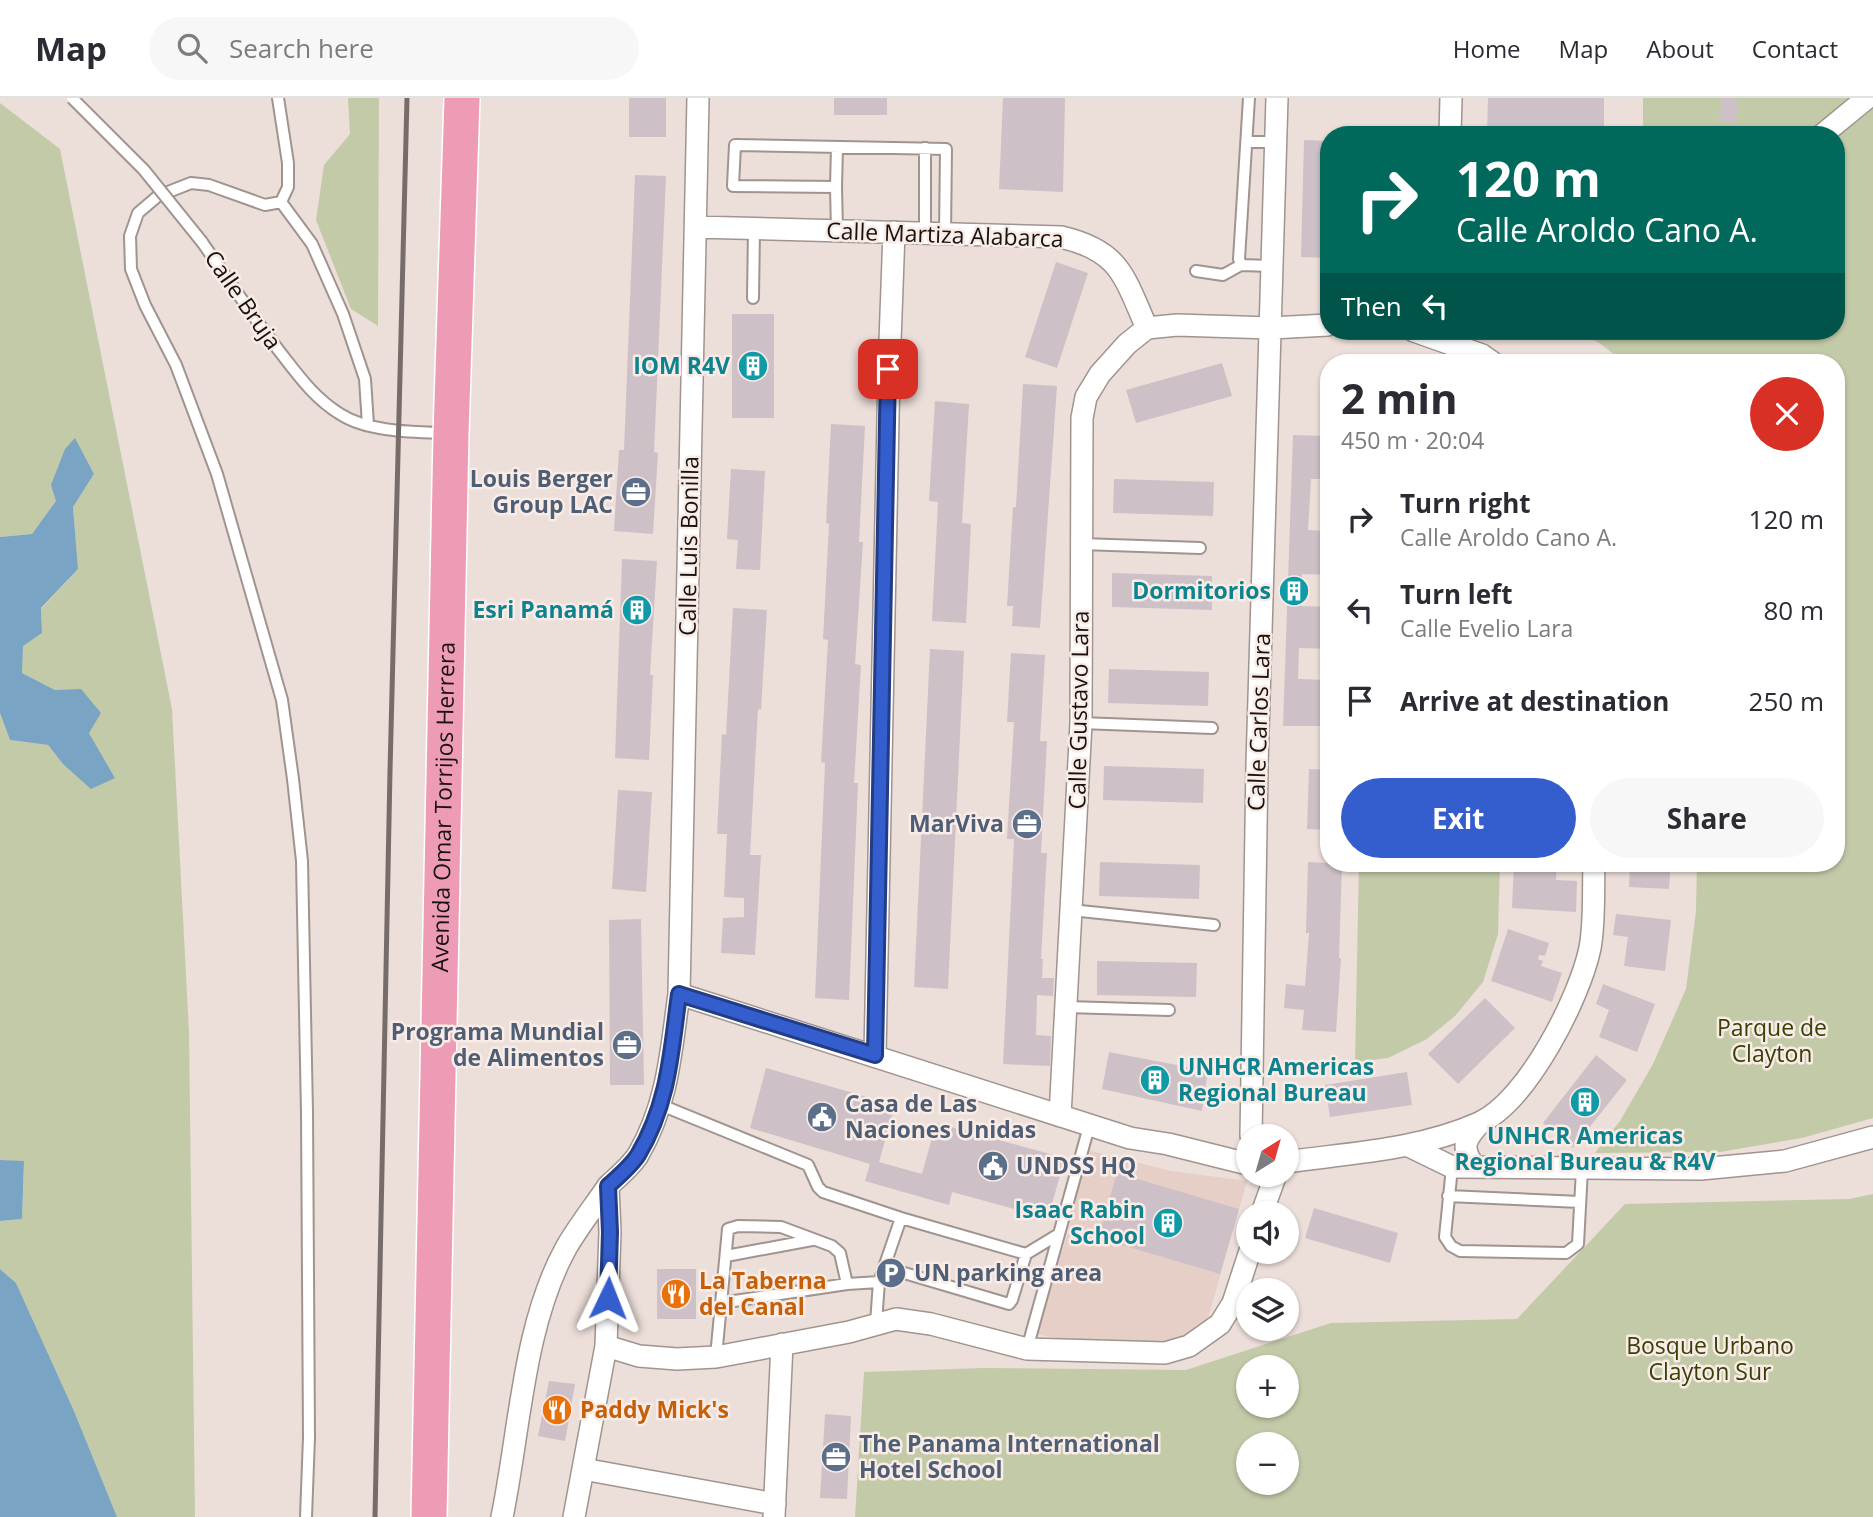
<!DOCTYPE html>
<html lang="en">
<head>
<meta charset="utf-8">
<style>
  body { margin:0; font-family:"Open Sans",sans-serif; background:#f7f7f7; color:#2b2b33; height:100vh; display:flex; flex-direction:column; font-size:26px; white-space:nowrap }
  * { box-sizing:border-box; margin:0 }
  p { font-size:23px; color:#7c7c81 }
  .icon { flex:none; width:38px; height:38px; fill:none; stroke:currentColor; stroke-width:2; stroke-linecap:round; stroke-linejoin:round }
  .map { position:relative; flex:1; overflow:hidden }
  .sheet { position:absolute; left:1320px; top:256px; width:525px; height:518px; display:flex; flex-direction:column; background:#fff; border-radius:28px; box-shadow:0 2px 5px #0004 }
  .sheet>* { flex:none }
  .hud { position:absolute; left:1320px; top:28px; width:525px; height:214px; border-radius:28px; box-shadow:0 2px 5px #0004; background:#00695c; color:#fff; overflow:hidden }
  .needle { width:46px; rotate:37deg }
  .buttons { position:absolute; left:1236px; top:1026px; display:grid; gap:14px }
  .buttons a { display:grid; place-items:center; width:63px; height:63px; border-radius:50%; background:#fff; box-shadow:0 2px 5px #0004; font-size:35px }
  .pin { position:absolute; display:grid; place-items:center; width:60px; height:60px; color:#fff; margin:-30px; border-radius:14px; box-shadow:0 4px 10px #0006 }
  .me { position:absolute; width:77px; margin:-38px; rotate:2deg; stroke-linejoin:round; filter:drop-shadow(0 0 5px #0008) }
  .turn { display:flex; align-items:center; gap:24px; height:147px; padding:0 21px; font-size:32px }
  .turn .icon { width:91px; height:91px; stroke-width:2.5 }
  .turn b { display:block; font-size:49px; line-height:60px }
  .then { display:flex; align-items:center; height:66px; padding:0 21px; background:#0003; gap:14px; font-size:26px }
  .round { display:grid; place-items:center; flex:none; width:74px; height:74px; border-radius:37px; background:#f7f7f7 }
  .summary { display:flex; align-items:center; justify-content:space-between; height:119px; padding:0 21px }
  h1 { font-size:42px; font-weight:700; line-height:52px }
  .cta { display:flex; gap:14px; margin-top:auto; padding:14px 21px }
  .cta a { flex:1; height:80px; border-radius:42px; background:#345dcd; color:#fff; font-size:28px; font-weight:700; line-height:80px; text-align:center }
  .cta a+a { background:#f7f7f7; color:#2b2b33 }
  ul { padding:0; list-style:none }
  li { display:flex; align-items:center; gap:21px; height:91px; padding:0 21px }
  li div { flex:1 }
  li b { display:block; font-size:26px }
  li em { font-style:normal }
  header { display:flex; align-items:center; gap:42px; box-sizing:border-box; height:98px; padding:0 35px; background:#fff; border-bottom:2px solid #e1e1e2 }
  header strong { font-size:33px }
  nav { display:flex; gap:38px; margin-inline-start:auto; font-size:24px }
  .search { width:490px; height:63px; background:#f7f7f7; display:flex; align-items:center; gap:18px; box-sizing:border-box; padding:0 24px; border-radius:38px; color:#7c7c81; font-size:26px }
  .map>svg:first-child { display:block }
  .built { fill:#e5cfc7 }
  .green { fill:#c3caa8; fill-rule:evenodd }
  .water { fill:#79a4c4 }
  .building { fill:#cdc1c7 }
  .lines { fill:none; stroke-linecap:round; stroke-linejoin:round }
  .service-casing { stroke:#a0948f; stroke-width:14 }
  .minor-casing { stroke:#a0948f; stroke-width:24 }
  .primary-casing { stroke:#fff; stroke-width:38 }
  .service { stroke:#fff; stroke-width:10 }
  .minor { stroke:#fff; stroke-width:21 }
  .primary { stroke:#ee9cb5; stroke-width:35 }
  .rail { stroke:#766d6a; stroke-width:5 }
  .service-bridge-casing { stroke:#a0948f; stroke-width:14; stroke-linecap:butt }
  .service-bridge { stroke:#fff; stroke-width:10 }
  .route-casing { stroke:#223c85; stroke-width:18 }
  .route { stroke:#345dcd; stroke-width:12 }
  .labels { text-anchor:middle; stroke-width:5; stroke-linejoin:round; paint-order:stroke }
  .street-label { font-size:23px; fill:#181311; stroke:#f9ebe6 }
  .culture-label { font-size:23px; font-weight:bold; fill:#0d838f; stroke:#f9ebe6; text-anchor:end }
  .service-label { font-size:23px; font-weight:bold; fill:#4e5e75; stroke:#f9ebe6; text-anchor:start }
  .park-label { font-size:23px; fill:#384006; stroke:#f9ebe6 }
  .food-label { font-size:23px; font-weight:bold; fill:#c56008; stroke:#f9ebe6; text-anchor:start }
</style>
</head>
<body>
<header>
<strong>Map</strong>
<div class="search"><svg class="icon" aria-label="search" viewBox="0 0 24 24"><circle cx="10" cy="10" r="6"/><path d="M15 15l6 6"/></svg>Search here</div>
<nav><a>Home</a><a>Map</a><a>About</a><a>Contact</a></nav>
</header>
<div class="map">
<svg width="1873" height="1419" viewBox="0 0 1873 1419">
  <rect width="100%" height="100%" fill="#ecded9"/>
  <path class="built" d="M 1087,1052 L 1171,1073 L 1247,1083 L 1207,1224 L 1187,1239 L 1166,1247 L 1078,1244 L 1035,1236 L 1068,1135 Z"/>
  <path class="green" d="M 348,0 L 379,0 L 378,228 L 351,211 L 316,122 L 324,67 L 350,36 Z
    M 1643,0 L 1873,0 L 1873,1020 L 1802,1040 L 1720,1054 L 1595,1055 L 1620,1023 L 1653,966 L 1686,891 L 1696,813 L 1697,765 L 1836,765 L 1836,264 L 1624,264 L 1598,244 L 1571,233 L 1836,233 L 1836,37 L 1643,37 Z
    M 0,5 L 60,51 L 172,611 L 189,934 L 195,1419 L 117,1419 L 74,1313 L 16,1185 L 0,1171 L 0,1123 L 22,1121 L 24,1064 L 0,1062 L 0,615 L 10,642 L 48,647 L 63,666 L 115,680 L 89,635 L 55,592 L 22,575 L 22,548 L 42,535 L 41,511 L 78,471 L 73,409 L 94,376 L 75,341 L 57,402 L 32,436 L 0,439 Z
    M 1359,765 L 1500,765 L 1498,836 L 1483,884 L 1455,918 L 1427,941 L 1388,960 L 1355,964 Z
    M 1873,1096 L 1873,1419 L 855,1419 L 864,1274 L 983,1270 L 1186,1272 L 1331,1225 L 1517,1221 L 1625,1106 L 1849,1101 ZM 1248,1269 L 1286,1269 L 1286,1307 L 1248,1307 ZM 1248,1346 L 1286,1346 L 1286,1384 L 1248,1384 Z"/>
  <path class="water" d="M 75,340 L 94,376 L 73,409 L 78,471 L 41,510 L 42,535 L 23,548 L 22,575 L 55,592 L 81,591 L 101,615 L 89,635 L 115,680 L 91,691 L 63,666 L 48,647 L 10,642 L 0,615 L 0,439 L 32,436 L 56,403 L 51,387 L 65,351 Z
    M 0,1062 L 24,1063 L 22,1121 L 0,1123 Z
    M 0,1171 L 16,1185 L 74,1313 L 117,1419 L 0,1419 Z"/>
  <path class="building" d="M 629,0 L 666,0 L 666,39 L 629,39 Z
    M 834,0 L 887,0 L 887,17 L 834,17 Z
    M 1003,0 L 1065,0 L 1063,94 L 999,91 Z
    M 1488,0 L 1604,0 L 1604,37 L 1487,37 Z
    M 1721,0 L 1738,1 L 1736,25 L 1719,23 Z
    M 1304,42 L 1328,43 L 1328,160 L 1301,159 Z
    M 635,77 L 666,78 L 654,354 L 658,355 L 653,436 L 614,433 L 619,352 L 624,352 Z
    M 1056,164 L 1088,175 L 1057,270 L 1025,259 Z
    M 732,216 L 774,216 L 774,320 L 732,320 Z
    M 1222,265 L 1232,298 L 1136,325 L 1126,292 Z
    M 1023,286 L 1057,288 L 1040,530 L 1012,528 L 1013,508 L 1007,508 L 1013,409 L 1016,409 Z
    M 935,303 L 969,306 L 962,425 L 971,426 L 966,525 L 932,523 L 938,404 L 929,403 Z
    M 831,326 L 865,328 L 859,444 L 863,444 L 855,566 L 861,567 L 854,685 L 858,685 L 849,902 L 815,900 L 825,665 L 821,664 L 828,542 L 823,541 L 829,426 L 826,425 Z
    M 1293,337 L 1328,338 L 1328,381 L 1311,381 L 1308,432 L 1328,433 L 1328,477 L 1302,476 L 1301,508 L 1328,509 L 1328,551 L 1299,550 L 1298,581 L 1328,582 L 1328,628 L 1283,628 Z
    M 731,371 L 765,373 L 760,472 L 736,471 L 738,442 L 727,441 Z
    M 1114,381 L 1214,384 L 1213,418 L 1113,415 Z
    M 622,461 L 657,463 L 650,577 L 653,577 L 649,662 L 615,660 Z
    M 1112,475 L 1212,478 L 1212,512 L 1112,509 Z
    M 733,510 L 767,512 L 761,612 L 758,611 L 750,757 L 761,757 L 755,857 L 721,855 L 723,820 L 744,819 L 744,800 L 724,799 L 727,736 L 717,736 L 722,636 L 726,637 Z
    M 930,551 L 964,553 L 948,891 L 914,889 Z
    M 1011,555 L 1045,557 L 1040,643 L 1047,643 L 1041,755 L 1047,755 L 1041,861 L 1043,861 L 1042,880 L 1054,880 L 1053,898 L 1037,897 L 1036,937 L 1051,938 L 1050,968 L 1003,966 L 1014,741 L 1007,741 L 1014,624 L 1007,624 Z
    M 1109,571 L 1209,574 L 1208,608 L 1108,605 Z
    M 1104,668 L 1204,671 L 1203,705 L 1103,702 Z
    M 1309,671 L 1328,672 L 1328,732 L 1307,731 Z
    M 618,692 L 652,694 L 646,794 L 612,791 Z
    M 1100,764 L 1200,767 L 1199,801 L 1099,798 Z
    M 1308,764 L 1342,766 L 1339,860 L 1341,860 L 1336,934 L 1302,932 L 1304,912 L 1284,910 L 1286,886 L 1305,888 L 1309,835 L 1306,835 Z
    M 1514,765 L 1557,765 L 1556,782 L 1577,783 L 1576,814 L 1512,810 Z
    M 1630,765 L 1671,765 L 1669,791 L 1629,789 Z
    M 1616,816 L 1671,822 L 1665,873 L 1624,868 L 1628,839 L 1613,837 Z
    M 641,821 L 644,987 L 610,987 L 609,822 Z
    M 1508,831 L 1549,845 L 1545,858 L 1539,857 L 1538,861 L 1543,863 L 1541,868 L 1562,875 L 1552,904 L 1491,883 Z
    M 1097,863 L 1197,865 L 1196,899 L 1097,897 Z
    M 1603,886 L 1655,906 L 1637,954 L 1599,939 L 1609,912 L 1596,906 Z
    M 1485,900 L 1515,930 L 1458,986 L 1428,956 Z
    M 1109,954 L 1208,973 L 1202,1013 L 1102,991 Z
    M 1596,957 L 1627,982 L 1573,1050 L 1543,1025 Z
    M 766,970 L 895,1007 L 879,1064 L 922,1076 L 936,1025 L 1065,1060 L 1048,1120 L 952,1094 L 949,1107 L 865,1083 L 870,1066 L 750,1030 Z
    M 1407,974 L 1412,1007 L 1330,1019 L 1325,987 Z
    M 1117,1075 L 1239,1111 L 1220,1176 L 1098,1140 Z
    M 1314,1110 L 1398,1135 L 1390,1165 L 1305,1140 Z
    M 657,1171 L 696,1171 L 696,1221 L 657,1221 Z
    M 549,1283 L 575,1286 L 565,1343 L 538,1338 Z
    M 825,1316 L 851,1318 L 847,1401 L 820,1400 Z"/>
  <g class="lines">
    <g class="service-casing">
      <path id="service" d="M 278,0 L 288,65 L 288,89 L 281,104
        M 1249,0 L 1239,161 L 1241,167 L 1273,168
        M 1247,44 L 1276,44
        M 837,49 L 836,89 L 733,88 L 735,47 L 946,51 L 945,135
        M 836,89 L 837,133
        M 281,104 L 265,107 L 209,87 L 191,85 L 158,98 L 138,115 L 130,138 L 131,171 L 145,207 L 176,267 L 217,376 L 282,602 L 293,681 L 302,763 L 307,1015 L 309,1339 L 306,1419
        M 281,104 L 312,146 L 343,216 L 365,281 L 368,327
        M 925,134 L 925,50
        M 202,144 C 228,181 253,219 280,254 C 298,277 314,300 340,316 C 368,334 413,334 445,335
        M 1196,173 L 1223,177 L 1241,167
        M 753,200 L 754,131
        M 1081,446 L 1200,450
        M 1081,625 L 1212,630
        M 1071,812 L 1214,827
        M 1066,909 L 1169,912
        M 661,1007 L 808,1067 L 818,1089 L 823,1094 L 901,1120 L 1026,1156 L 1059,1136
        M 1452,1069 L 1445,1139 L 1451,1148 L 1460,1153 L 1566,1155 L 1578,1146 L 1582,1071
        M 1448,1098 L 1580,1104
        M 726,1158 L 812,1142
        M 884,1169 L 1009,1206 L 1012,1202 L 1026,1156
        M 721,1205 L 847,1186 L 879,1184
        M 876,1225 L 879,1184 L 901,1120
        M 1027,1251 L 1090,1025
        M 716,1259 L 728,1131 L 738,1128 L 781,1129 L 832,1148 L 840,1155 L 847,1186"/>
    </g>
    <g class="minor-casing">
      <path id="minor" d="M 1450,37 L 1451,0
        M 1822,37 L 1867,0
        M 696,129 L 1061,139 C 1121,153 1124,179 1147,230
        M 1414,233 L 1482,257 L 1492,264
        M 679,896 L 1130,1040 L 1168,1046 L 1248,1066
        M 875,957 L 889,271 L 894,134
        M 1060,1018 L 1081,625 L 1082,320 L 1086,299 L 1100,276 L 1127,246 L 1147,230 L 1177,227 L 1271,230 L 1328,227
        M 1251,1038 L 1257,667 L 1277,0
        M 1409,1048 L 1452,1069 L 1701,1071 L 1785,1063 L 1873,1039
        M 1286,1064 C 1351,1055 1418,1052 1479,1025 C 1527,1004 1580,899 1590,850 C 1595,823 1593,792 1594,765
        M 1475,1069 C 1460,1050 1465,1041 1480,1025
        M 1262,1115 L 1276,1076
        M 606,1248 L 639,1258 L 677,1261 L 716,1259 L 849,1234 L 896,1221 L 931,1226 L 1027,1251 L 1165,1255 L 1189,1248 L 1220,1226 L 1233,1205 L 1250,1153
        M 583,1371 L 775,1406
        M 502,1419 C 520,1332 523,1228 566,1150 C 578,1129 594,1109 608,1088
        M 574,1419 L 606,1248 L 610,1134 L 608,1088 C 618,1079 631,1068 638,1057 C 668,1006 671,953 679,896 L 698,0
        M 774,1419 L 782,1246"/>
    </g>
    <g class="primary-casing">
      <g id="primary">
        <path id="s1" d="M 429,1419 L 451,336 L 462,0"/>
      </g>
    </g>
    <use href="#service" class="service"/>
    <use href="#minor" class="minor"/>
    <use href="#primary" class="primary"/>
    <path class="rail" d="M 375,1419 L 390,673 L 407,0"/>
    <g class="service-bridge-casing">
      <path id="service-bridge" d="M 72,0 L 144,72 L 202,144"/>
    </g>
    <use href="#service-bridge" class="service-bridge"/>
  </g>
  <g class="lines">
    <g class="route-casing">
      <path id="route" d="M 608,1200 L 610,1134 L 608,1088 C 618,1079 631,1068 638,1057 C 669,1005 671,954 679,896 L 875,957 L 888,271"/>
    </g>
    <use href="#route" class="route"/>
  </g>
  <defs>
    <g id="building-disc" transform="scale(1.575)"><circle r="9.5" fill="#0f9aa8" stroke="#f9ebe6"/><path d="M-4-6H4V6H1V3H-1V6H-4ZM-2.5-4.3h1.7v1.8h-1.7ZM.8-4.3h1.7v1.8H.8ZM-2.5-1h1.7V.8h-1.7ZM.8-1h1.7V.8H.8Z" fill="#fff"/></g>
    <g id="office-disc" transform="scale(1.575)"><circle r="9.5" fill="#5c6f8a" stroke="#f9ebe6"/><path d="M-6-3h4V-5.5h4V-3h4V5H-6ZM-1-4.5V-3h2v-1.5ZM-6 0V1H6V0Z" fill="#fff"/></g>
    <g id="civic-disc" transform="scale(1.575)"><circle r="9.5" fill="#5c6f8a" stroke="#f9ebe6"/><path d="M-.6-6.5H3V-4.5H.6V-3L4-1V1h2V6H-6V1h2V-1L-.6-3ZM-1.2 2.5V6h2.4V2.5Z" fill="#fff"/></g>
    <g id="parking-disc" transform="scale(1.575)"><circle r="9.5" fill="#5c6f8a" stroke="#f9ebe6"/><path d="M-3.5-5.5H1a3.5 3.5 0 0 1 0 7H-1V5.5H-3.5ZM-1-3.4V-.6H.8a1.4 1.4 0 0 0 0-2.8Z" fill="#fff"/></g>
    <g id="restaurant-disc" transform="scale(1.575)"><circle r="9.5" fill="#e8710a" stroke="#f9ebe6"/><path d="M-5-6h1v4h1v-4h1v4h1v-4h1v5L-1.5 .5V6h-2V.5L-5-1ZM5-6V6H3V1.5H1.5Q1.5-4 5-6Z" fill="#fff"/></g>
  </defs>
  <g fill-rule="evenodd">
    <use href="#building-disc" x="753" y="268"/>
    <use href="#office-disc" x="636" y="394"/>
    <use href="#building-disc" x="1294" y="493"/>
    <use href="#building-disc" x="637" y="512"/>
    <use href="#office-disc" x="1027" y="726"/>
    <use href="#office-disc" x="627" y="947"/>
    <use href="#building-disc" x="1155" y="982"/>
    <use href="#building-disc" x="1585" y="1004"/>
    <use href="#civic-disc" x="822" y="1019"/>
    <use href="#civic-disc" x="993" y="1068"/>
    <use href="#building-disc" x="1168" y="1125"/>
    <use href="#parking-disc" x="891" y="1175"/>
    <use href="#restaurant-disc" x="676" y="1196"/>
    <use href="#restaurant-disc" x="557" y="1312"/>
    <use href="#office-disc" x="836" y="1359"/>
  </g>
  <g class="labels">
    <g class="street-label">
      <text transform="translate(945 137) rotate(2)" y="8">Calle Martiza Alabarca</text>
      <text transform="translate(243 202) rotate(55)" y="8">Calle Bruja</text>
      <text transform="translate(689 448) rotate(-89)" y="8">Calle Luis Bonilla</text>
      <text transform="translate(1079 612) rotate(-89)" y="8">Calle Gustavo Lara</text>
      <text transform="translate(1259 624) rotate(-88)" y="8">Calle Carlos Lara</text>
      <text dy="8" stroke="none"><textPath href="#s1" startOffset="710">Avenida Omar Torrijos Herrera</textPath></text>
    </g>
    <g class="culture-label">
      <text x="730" y="276">IOM R4V</text>
      <text x="1271" y="501">Dormitorios</text>
      <text x="614" y="520">Esri Panamá</text>
      <text x="1178" y="977" text-anchor="start">UNHCR Americas<tspan x="1178" dy="26">Regional Bureau</tspan></text>
      <text x="1585" y="1046" text-anchor="middle">UNHCR Americas<tspan x="1585" dy="26">Regional Bureau &amp; R4V</tspan></text>
      <text x="1145" y="1120">Isaac Rabin<tspan x="1145" dy="26">School</tspan></text>
    </g>
    <g class="service-label">
      <text x="613" y="389" text-anchor="end">Louis Berger<tspan x="613" dy="26">Group LAC</tspan></text>
      <text x="1004" y="734" text-anchor="end">MarViva</text>
      <text x="604" y="942" text-anchor="end">Programa Mundial<tspan x="604" dy="26">de Alimentos</tspan></text>
      <text x="845" y="1014">Casa de Las<tspan x="845" dy="26">Naciones Unidas</tspan></text>
      <text x="1016" y="1076">UNDSS HQ</text>
      <text x="914" y="1183">UN parking area</text>
      <text x="859" y="1354">The Panama International<tspan x="859" dy="26">Hotel School</tspan></text>
    </g>
    <g class="park-label">
      <text x="1772" y="938">Parque de<tspan x="1772" dy="26">Clayton</tspan></text>
      <text x="1710" y="1256">Bosque Urbano<tspan x="1710" dy="26">Clayton Sur</tspan></text>
    </g>
    <g class="food-label">
      <text x="699" y="1191">La Taberna<tspan x="699" dy="26">del Canal</tspan></text>
      <text x="580" y="1320">Paddy Mick's</text>
    </g>
  </g>
</svg>
<div class="buttons">
<a><svg class="needle" viewBox="-14 -14 28 28"><path d="M0-13l5 13h-10z" fill="#e53935"/><path d="M0 13l5-13h-10z" fill="#7c7c81"/></svg></a>
<a><svg class="icon" aria-label="sound" viewBox="0 0 24 24"><path d="M4 9h4l5-4v14l-5-4H4zM17 9q2 3 0 6"/></svg></a>
<a><svg class="icon" aria-label="layers" viewBox="0 0 24 24"><path d="M12 4l9 5-9 5-9-5zM3 14l9 5 9-5"/></svg></a>
<a>+</a>
<a>−</a>
</div>
<div class="pin" style="left:888px;top:271px;background:#d93025"><svg class="icon" aria-label="arrive" viewBox="0 0 24 24"><path d="M6 21V4h12l-3 4 3 4H6"/></svg></div>
<svg class="me" style="left:608px;top:1200px" viewBox="-20 -20 40 40"><path d="M0-17L14 15 0 8-14 15z" fill="#345dcd" stroke="#fff" stroke-width="4"/></svg>
<div class="hud">
<div class="turn"><svg class="icon" aria-label="right" viewBox="0 0 24 24"><path d="M7 20v-9h11M14 6l5 5-5 5"/></svg><div><b>120 m</b>Calle Aroldo Cano A.</div></div>
<div class="then">Then<svg class="icon" aria-label="left" viewBox="0 0 24 24"><path d="M17 20v-9H6M10 6l-5 5 5 5"/></svg></div>
</div>
<section class="sheet">
<div class="summary"><div><h1>2 min</h1><p>450 m · 20:04</p></div><a class="round" style="background:#d93025;color:#fff"><svg class="icon" aria-label="close" viewBox="0 0 24 24"><path d="M6 6l12 12M18 6L6 18"/></svg></a></div>
<ul>
<li><svg class="icon" aria-label="right" viewBox="0 0 24 24"><path d="M7 20v-9h11M14 6l5 5-5 5"/></svg><div><b>Turn right</b><p>Calle Aroldo Cano A.</p></div><em>120 m</em></li>
<li><svg class="icon" aria-label="left" viewBox="0 0 24 24"><path d="M17 20v-9H6M10 6l-5 5 5 5"/></svg><div><b>Turn left</b><p>Calle Evelio Lara</p></div><em>80 m</em></li>
<li><svg class="icon" aria-label="arrive" viewBox="0 0 24 24"><path d="M6 21V4h12l-3 4 3 4H6"/></svg><div><b>Arrive at destination</b></div><em>250 m</em></li>
</ul>
<div class="cta"><a>Exit</a><a>Share</a></div>
</section>
</div>
</body>
</html>
